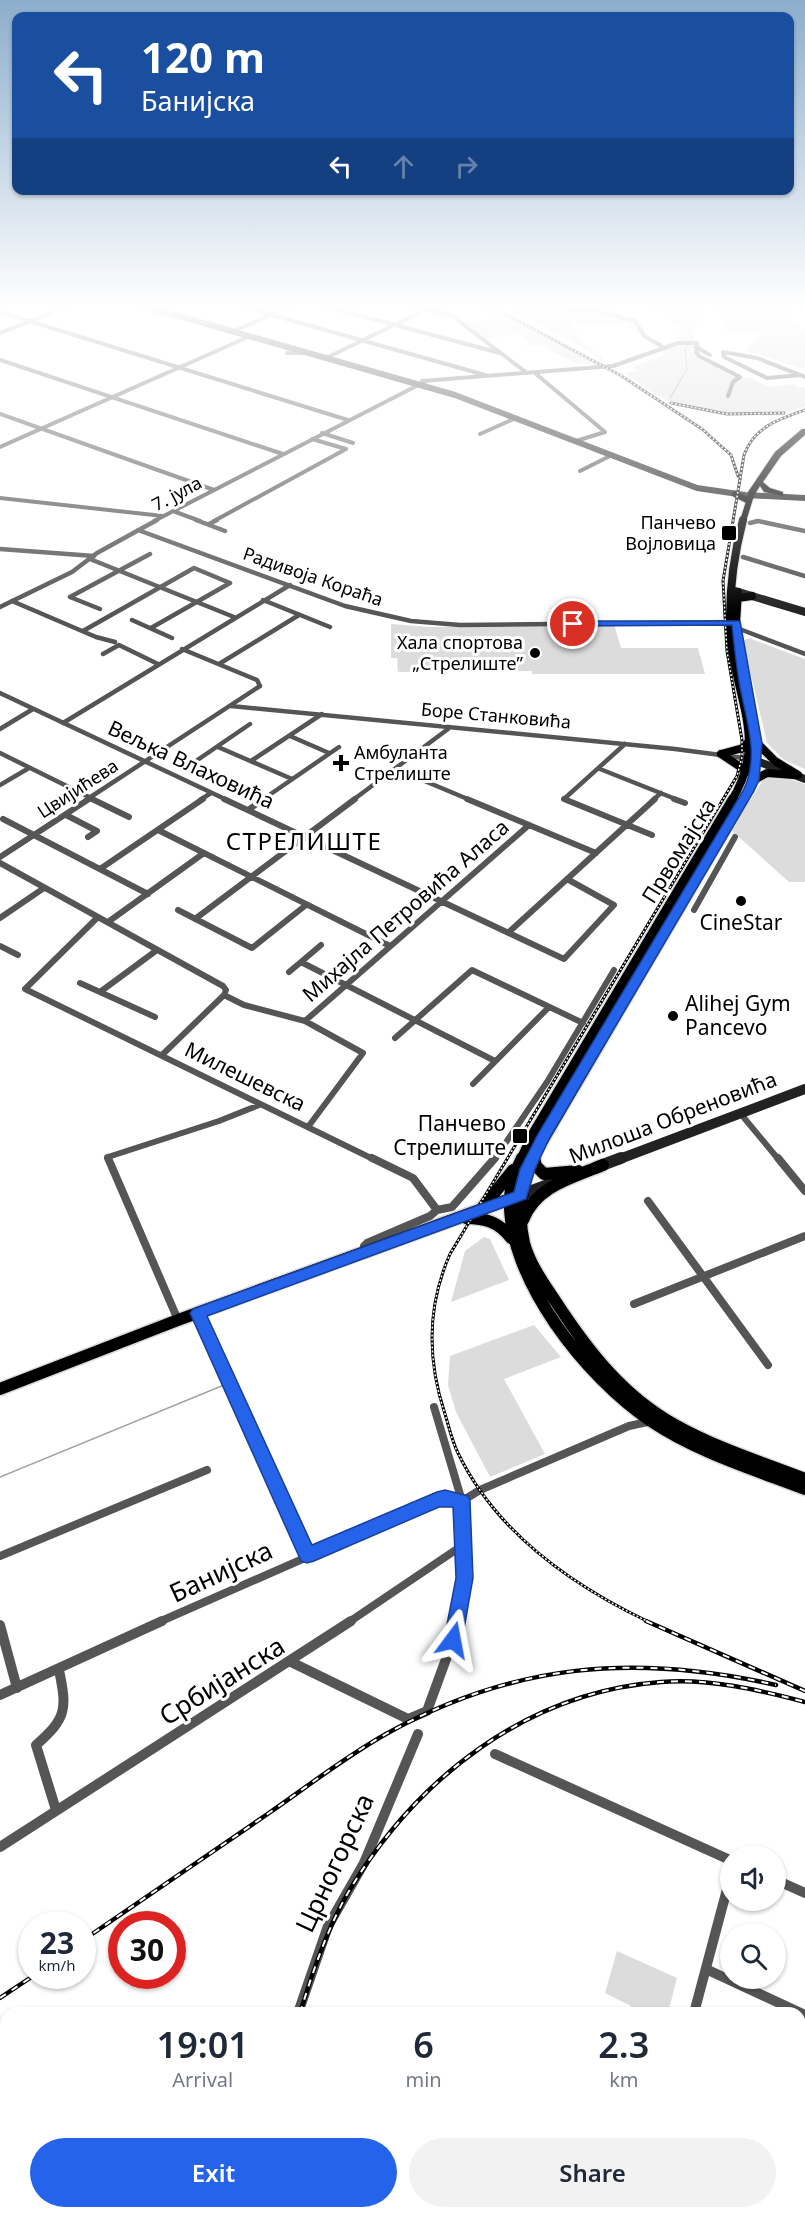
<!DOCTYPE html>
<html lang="en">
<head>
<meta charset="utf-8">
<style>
  body { margin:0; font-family:"Noto Sans",sans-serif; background:#f2f2f3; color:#1f2937; height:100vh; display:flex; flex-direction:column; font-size:22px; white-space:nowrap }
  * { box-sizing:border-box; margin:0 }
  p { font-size:20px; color:#747a83 }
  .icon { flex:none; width:33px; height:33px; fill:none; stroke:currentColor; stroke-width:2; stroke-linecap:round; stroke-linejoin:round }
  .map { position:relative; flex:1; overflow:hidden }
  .details { position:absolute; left:0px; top:2007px; width:806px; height:212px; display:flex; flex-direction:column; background:#fff; border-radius:18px 18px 0 0; box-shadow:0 2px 4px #0004 }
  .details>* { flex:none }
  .guide { position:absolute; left:12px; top:12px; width:782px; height:183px; border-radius:12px; box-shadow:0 2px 4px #0004; background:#1a4fa0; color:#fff; overflow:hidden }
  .tools { position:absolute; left:720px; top:1845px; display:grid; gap:12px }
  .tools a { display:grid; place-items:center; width:66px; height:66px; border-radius:50%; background:#fff; box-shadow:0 2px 4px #0004; font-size:30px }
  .speed { position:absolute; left:18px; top:1911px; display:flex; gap:12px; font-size:30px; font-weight:700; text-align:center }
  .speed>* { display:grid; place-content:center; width:78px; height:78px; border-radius:50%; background:#fff; box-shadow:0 2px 4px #0004; line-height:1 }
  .speed small { font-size:15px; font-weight:400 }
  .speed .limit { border:9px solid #d22; background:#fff; color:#111 }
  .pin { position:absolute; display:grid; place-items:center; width:51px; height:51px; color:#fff; margin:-26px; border:3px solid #fff; border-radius:50%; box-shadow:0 2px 6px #0007 }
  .me { position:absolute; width:66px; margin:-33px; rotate:13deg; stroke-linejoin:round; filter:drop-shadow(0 0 4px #0008) }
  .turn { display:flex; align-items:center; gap:21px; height:126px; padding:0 30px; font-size:27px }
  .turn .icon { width:78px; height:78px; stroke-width:2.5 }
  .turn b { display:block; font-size:42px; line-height:51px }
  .lanes { display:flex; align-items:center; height:57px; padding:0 30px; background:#0003; justify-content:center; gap:30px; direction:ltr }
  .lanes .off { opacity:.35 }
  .eta { display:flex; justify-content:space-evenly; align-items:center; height:102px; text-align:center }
  .eta b { font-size:36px; font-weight:600; line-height:42px }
  .primary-button { display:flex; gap:12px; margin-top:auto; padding:12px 30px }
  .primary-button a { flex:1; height:69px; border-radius:36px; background:#2563eb; color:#fff; font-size:24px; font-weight:600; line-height:69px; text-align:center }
  .primary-button a+a { background:#f2f2f3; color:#1f2937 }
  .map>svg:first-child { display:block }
  .green { fill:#dcdcdc }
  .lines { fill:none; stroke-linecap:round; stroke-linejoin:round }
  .stream { stroke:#a3a3a3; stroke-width:1.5 }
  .primary-far3-casing { stroke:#dbdbdb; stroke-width:8 }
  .primary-far2-casing { stroke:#dbdbdb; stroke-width:10 }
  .primary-far1-casing { stroke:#dbdbdb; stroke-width:13 }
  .primary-casing { stroke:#dbdbdb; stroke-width:15 }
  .highway-casing { stroke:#dbdbdb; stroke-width:2 }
  .street-far4 { stroke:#555; stroke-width:4 }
  .street-far3 { stroke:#555; stroke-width:4.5 }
  .street-far2 { stroke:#555; stroke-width:6 }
  .street-far1 { stroke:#555; stroke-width:8 }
  .street { stroke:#555; stroke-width:10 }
  .secondary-far3 { stroke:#222; stroke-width:6 }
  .secondary-far2 { stroke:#222; stroke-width:8 }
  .secondary-far1 { stroke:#222; stroke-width:10 }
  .secondary { stroke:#222; stroke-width:12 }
  .primary-far3 { stroke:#000; stroke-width:6 }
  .primary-far2 { stroke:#000; stroke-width:8 }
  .primary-far1 { stroke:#000; stroke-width:10 }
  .primary { stroke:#000; stroke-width:12 }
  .highway { fill:#000; fill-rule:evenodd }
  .rail-far1-casing { stroke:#000; stroke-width:3 }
  .rail-casing { stroke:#000; stroke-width:4.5 }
  .rail-far1 { stroke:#fff; stroke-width:1.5; stroke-dasharray:2; stroke-linecap:butt }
  .rail { stroke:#fff; stroke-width:2; stroke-dasharray:7; stroke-linecap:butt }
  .route { fill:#2563eb; stroke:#184099; stroke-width:1.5 }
  .poi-dot { fill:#000; stroke:#fff; stroke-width:2 }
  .labels { text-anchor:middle; stroke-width:6; stroke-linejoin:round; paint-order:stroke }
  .far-street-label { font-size:18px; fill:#000; stroke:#fff }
  .far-poi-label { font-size:18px; fill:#000; stroke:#fff; text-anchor:end }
  .street-label { font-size:21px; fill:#000; stroke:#fff }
  .poi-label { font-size:21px; fill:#000; stroke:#fff }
  .quarter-label { font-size:24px; letter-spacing:1.5px; fill:#000; stroke:#fff }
  .near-street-label { font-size:26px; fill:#000; stroke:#fff }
</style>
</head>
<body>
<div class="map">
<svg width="805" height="2218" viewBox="0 0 805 2218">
  <rect width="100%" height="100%" fill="#fff"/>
  <path class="green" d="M 480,304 L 483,304 L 599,365 L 575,363 L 542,346 L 525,346 L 529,342 L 519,334 L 485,339 L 463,323 L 491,320 Z
    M 500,304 L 534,304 L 553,312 L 554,308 L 615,311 L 620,316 L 638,321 L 644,332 L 638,333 L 620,323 L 571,323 L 580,339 L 608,364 L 580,346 Z
    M 641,304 L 697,304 L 700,311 L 697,314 L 699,318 L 693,338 L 690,337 L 687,341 L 675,339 L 680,333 L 681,325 L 671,320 L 673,316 Z
    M 765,304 L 805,304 L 805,309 L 799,305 L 781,308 L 793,316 L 783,318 L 805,330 L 805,369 L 747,351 L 760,332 L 722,329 L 725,317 L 718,310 Z
    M 680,344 L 695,344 L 695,354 L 729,375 L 750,378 L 769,387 L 793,384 L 799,388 L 805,387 L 805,407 C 762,422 700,418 660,397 C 648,391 637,381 626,373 L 637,371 L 633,367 L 663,356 L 664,352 L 660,350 Z
    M 391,624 L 429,627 L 614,624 L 621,648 L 698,648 L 705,674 L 532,674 L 532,671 L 398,672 L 397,658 L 391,658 Z
    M 749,638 L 805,659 L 805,769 L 784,760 L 767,743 L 743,641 Z
    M 765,777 L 783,777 L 805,784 L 805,882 L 789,882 L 731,830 Z
    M 484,1237 L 490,1239 L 509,1280 L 451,1302 L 465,1251 Z
    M 534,1325 L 561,1357 L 504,1379 L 545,1454 L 490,1477 L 456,1412 L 448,1385 L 450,1356 Z
    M 617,1951 L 677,1978 L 668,2013 L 630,2013 L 631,2006 L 605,1993 Z"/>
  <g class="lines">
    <path class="stream" d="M 690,341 L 692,337
      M 670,398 L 687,369 L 685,349 L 689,344
      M 0,1477 L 224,1385"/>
    <g class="primary-far3-casing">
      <path id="primary-far3" d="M 735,494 L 749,501
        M 743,521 L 752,492"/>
    </g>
    <g class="primary-far2-casing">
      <path id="primary-far2" d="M 738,592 L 736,623 L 743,675
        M 738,598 L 752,596
        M 757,743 L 775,761 L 798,775
        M 721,754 L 743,748 L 750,740
        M 721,754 L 748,772
        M 754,780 L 767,773 L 793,775
        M 732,800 C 768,741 736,700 731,639 C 728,599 733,558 743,520
        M 743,800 L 754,780 L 757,755"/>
    </g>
    <g class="primary-far1-casing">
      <path id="primary-far1" d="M 533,1156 L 534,1160
        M 521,1160 L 533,1134 L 733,799
        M 532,1160 L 743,799"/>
    </g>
    <g class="primary-casing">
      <path id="primary" d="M 522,1158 C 516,1170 511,1184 510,1197 C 506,1278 587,1378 651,1421 C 697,1452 753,1469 805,1489
        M 532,1158 C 522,1186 517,1214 524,1243 C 530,1265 544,1284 556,1302 C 588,1351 623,1396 675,1425 C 716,1448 761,1462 805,1479
        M 534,1158 L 536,1166 L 544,1174 L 578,1171
        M 483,1207 L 513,1170
        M 466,1218 C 485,1218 499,1222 511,1238
        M 523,1220 C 536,1186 572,1178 603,1165
        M 0,1389 L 178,1320 L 515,1197"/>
    </g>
    <g class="highway-casing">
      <path id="highway" d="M 802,429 L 805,429 L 805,435 L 781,456 L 763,482 L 770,488 L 783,492 L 783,496 L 764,492 L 760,486 L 755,494 L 749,494 L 748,492 L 775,452 Z"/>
    </g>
    <path class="street-far4" d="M 233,304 L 485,375
      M 317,304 L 500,353
      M 401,304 L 451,315 L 527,373
      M 557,309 L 602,312 L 635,321 L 644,336 L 665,348
      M 0,312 L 348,420
      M 159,312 L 171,304
      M 234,331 L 295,304
      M 0,333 L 74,304
      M 696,347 L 710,355
      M 723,352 L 724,357 L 767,378 L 801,375
      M 723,352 L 757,358 L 805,377
      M 287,353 L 305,353
      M 326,358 L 425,310
      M 0,360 L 283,454
      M 535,373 L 605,432 L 576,441
      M 422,381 L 613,366 L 678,343 L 697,343 L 696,352 L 699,356 L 740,377 L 733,382 L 728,396
      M 0,414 L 214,490
      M 322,433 L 353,443
      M 480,434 L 516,418
      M 0,447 L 248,337
      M 580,471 L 612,455
      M 0,498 L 163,516
      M 173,511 L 200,521
      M 154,521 L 426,381
      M 214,521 L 346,449 L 312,439"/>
    <path class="street-far3" d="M 196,520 L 225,531
      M 750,523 L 758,521 L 805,531
      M 209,524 L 217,520
      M 138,530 L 345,606 L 411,621 L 460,625 L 734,622
      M 0,549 L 94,556
      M 743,557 L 805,576
      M 90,559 L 234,617
      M 70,597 L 150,554
      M 70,597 L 100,609
      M 263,600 L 330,627
      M 12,601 L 96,637 L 115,642
      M 0,607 L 72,572 L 97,553 L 157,520
      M 132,620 L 172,638
      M 151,628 L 230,583
      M 737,628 L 805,654
      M 83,631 L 194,568 L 230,583
      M 103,654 L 119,645 L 158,664
      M 219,664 L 299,615
      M 0,693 L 227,800
      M 231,706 L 675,749 L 751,759
      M 63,723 L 290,585
      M 0,729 L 33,709
      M 290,736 L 329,753
      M 218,747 L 292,779
      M 0,753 L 95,800
      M 251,761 L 322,714
      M 193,763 L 250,724
      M 396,769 L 470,800
      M 600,769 L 678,800
      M 0,785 L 29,768
      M 86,800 L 260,686 L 257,680 L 182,649
      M 200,800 L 211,793
      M 262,800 L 339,747
      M 353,800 L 448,729
      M 567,800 L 564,799 L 625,744
      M 653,800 L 661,793"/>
    <path class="street-far2" d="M 92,799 L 129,817
      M 224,799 L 564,959 L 614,905 L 567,879
      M 467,799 L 596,853
      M 564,799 L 652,835
      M 674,799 L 685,803
      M 248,810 L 264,799
      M 66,815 L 97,831 L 88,837
      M 3,819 L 148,894
      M 158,830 L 390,946
      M 0,857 L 89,799
      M 0,863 L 223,986 L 226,990 L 224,995 L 162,1055
      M 100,869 L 203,799
      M 178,910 L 252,948 L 306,905
      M 694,910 L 735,837
      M 98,917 L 25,989 L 375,1160
      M 0,918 L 44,888
      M 195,919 L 355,799
      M 108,922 L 204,853
      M 509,932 L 655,799
      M 321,945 L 301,962 L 495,1061
      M 0,946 L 18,955
      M 289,972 L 301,962
      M 80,983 L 155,1017
      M 100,992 L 157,950
      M 224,995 L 244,1005 L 305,1021 L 363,1053 L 308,1127
      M 305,1021 L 529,825
      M 395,1038 L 472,970 L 583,1023
      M 473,1084 L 549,1007
      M 740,1113 L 779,1160
      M 109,1160 L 108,1157 L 219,1121 L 259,1105
      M 494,1160 L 547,1082 L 614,970"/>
    <path class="street-far1" d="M 108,1158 L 178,1320
      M 372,1158 L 413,1178 L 437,1210
      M 778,1158 L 805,1191
      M 648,1201 L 768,1365
      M 367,1252 L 364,1246 L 367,1243 L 430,1216 L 437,1210 L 452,1207 L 495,1158
      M 634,1304 L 805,1236
      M 198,1313 L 307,1555
      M 434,1407 L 462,1501 L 464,1578 L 456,1622
      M 462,1501 L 480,1490 L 629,1426 L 652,1421
      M 0,1556 L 207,1470
      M 159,1622 L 437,1500 L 445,1498 L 462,1501
      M 349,1622 L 463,1545"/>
    <path class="street" d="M 0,1625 L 17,1688
      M 291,1662 L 408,1719 L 427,1711 L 453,1640 L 456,1621
      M 0,1695 L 162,1621
      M 495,1754 L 730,1860
      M 56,1810 L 36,1745 C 67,1718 67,1709 59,1670
      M 0,1847 L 351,1621
      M 776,1880 L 805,1893
      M 708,1970 L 805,2015
      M 298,2013 L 328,1926 L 364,1863 L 418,1734
      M 694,2013 L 730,1878
      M 0,2036 L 6,2040
      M 800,2139 L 805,2142
      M 310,2212 L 320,2218
      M 653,2212 L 663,2218
      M 637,2218 L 639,2212"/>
    <path class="secondary-far3" d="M 137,304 L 455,395 L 697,488 L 745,495 L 805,498"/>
    <path class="secondary-far2" d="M 732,590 L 805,612
      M 751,759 L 805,779"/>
    <path class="secondary-far1" d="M 617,1160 L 805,1089"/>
    <path class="secondary" d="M 597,1167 L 621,1158
      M 521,1195 L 554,1183"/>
    <use href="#primary-far3" class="primary-far3"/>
    <use href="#primary-far2" class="primary-far2"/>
    <use href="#primary-far1" class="primary-far1"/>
    <use href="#primary" class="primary"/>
    <use href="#highway" class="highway"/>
    <g class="rail-far1-casing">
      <path id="rail-far1" d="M 486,304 L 620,375 L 702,429 L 731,455 L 738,476
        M 671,403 L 727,414 L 784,413
        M 649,1622 C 573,1586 496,1532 458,1453 C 452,1441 449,1427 445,1414 C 427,1360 427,1306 450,1254 L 737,776 L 742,757 L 742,740 L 727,651 L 723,581 L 744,455 C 754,427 779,419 805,410"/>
    </g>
    <g class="rail-casing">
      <path id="rail" d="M 646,1621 L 805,1691
        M 82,1941 C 144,1898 207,1856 269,1813 C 308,1786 345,1757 386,1734 C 513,1663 635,1653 776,1685
        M 0,1998 L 33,1976
        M 300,2013 C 313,1971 327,1929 349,1891 C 417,1778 527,1692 661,1682 C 709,1678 759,1690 805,1702
        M 262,2218 L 263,2212"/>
    </g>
    <use href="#rail-far1" class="rail-far1"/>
    <use href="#rail" class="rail"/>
  </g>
  <linearGradient id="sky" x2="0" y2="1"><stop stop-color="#8cadcc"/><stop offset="0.5" stop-color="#fff"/><stop offset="1" stop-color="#fff" stop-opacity="0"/></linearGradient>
  <rect width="805" height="614" fill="url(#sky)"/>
  <path class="route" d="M 573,621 L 740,621 L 762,743 L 759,780 L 754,791 L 549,1139 L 535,1169 L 526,1199 L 207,1316 L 312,1545 L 437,1492 L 445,1490 L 468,1496 L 470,1501 L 473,1578 L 462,1640 L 460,1646 L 453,1649 L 447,1646 L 444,1640 L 456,1578 L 453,1507 L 439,1507 L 314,1561 L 307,1563 L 301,1561 L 190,1313 L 193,1309 L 514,1192 L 520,1169 L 538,1134 L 743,791 C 761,755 745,718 739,681 C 736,663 734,644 732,625 L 570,626 L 569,624 Z"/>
  <g class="poi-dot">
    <rect x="721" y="525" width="16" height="16" rx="3"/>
    <circle cx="535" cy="653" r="6"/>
    <path d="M338 754h6v6h6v6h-6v6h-6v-6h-6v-6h6z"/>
    <circle cx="741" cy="901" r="6"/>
    <circle cx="673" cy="1016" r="6"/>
    <rect x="512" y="1128" width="16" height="16" rx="3"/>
  </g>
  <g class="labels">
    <g class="far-street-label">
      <text transform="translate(177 494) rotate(-28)" y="6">7. јула</text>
      <text transform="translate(313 577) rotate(19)" y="6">Радивоја Кораћа</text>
      <text transform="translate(496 716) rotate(5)" y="6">Боре Станковића</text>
      <text transform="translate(78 789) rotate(-33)" y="6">Цвијићева</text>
    </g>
    <g class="far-poi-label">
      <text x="716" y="529">Панчево<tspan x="716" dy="21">Војловица</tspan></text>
      <text x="523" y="649">Хала спортова<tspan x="523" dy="21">„Стрелиште”</tspan></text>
      <text x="354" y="759" text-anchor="start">Амбуланта<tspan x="354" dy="21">Стрелиште</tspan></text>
    </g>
    <g class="street-label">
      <text transform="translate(191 765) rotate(25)" y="7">Вељка Влаховића</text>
      <text transform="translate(679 851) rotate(-58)" y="7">Првомајска</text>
      <text transform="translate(406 911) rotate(-41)" y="7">Михајла Петровића Аласа</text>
      <text transform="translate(245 1077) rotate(26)" y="7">Милешевска</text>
      <text transform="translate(673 1118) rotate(-21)" y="7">Милоша Обреновића</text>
    </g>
    <g class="poi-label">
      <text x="741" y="930">CineStar</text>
      <text x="685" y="1011" text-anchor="start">Alihej Gym<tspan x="685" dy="24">Pancevo</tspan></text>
      <text x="506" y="1131" text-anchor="end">Панчево<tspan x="506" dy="24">Стрелиште</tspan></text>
    </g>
    <g class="quarter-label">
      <text x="304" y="850">СТРЕЛИШТЕ</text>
    </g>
    <g class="near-street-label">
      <text transform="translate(221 1572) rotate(-25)" y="9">Банијска</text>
      <text transform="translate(222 1681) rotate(-32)" y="9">Србијанска</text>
      <text transform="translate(335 1863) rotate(-65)" y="9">Црногорска</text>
    </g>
  </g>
</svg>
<div class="tools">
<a><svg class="icon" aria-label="sound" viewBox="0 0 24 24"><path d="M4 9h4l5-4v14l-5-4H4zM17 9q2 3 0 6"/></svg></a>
<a><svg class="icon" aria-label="search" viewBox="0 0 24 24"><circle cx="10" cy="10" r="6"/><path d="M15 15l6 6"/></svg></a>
</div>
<div class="speed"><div>23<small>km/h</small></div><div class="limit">30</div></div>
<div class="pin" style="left:573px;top:624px;background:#d93025"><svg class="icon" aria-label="arrive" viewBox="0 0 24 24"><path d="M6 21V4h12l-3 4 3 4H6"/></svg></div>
<svg class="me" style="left:453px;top:1640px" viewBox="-20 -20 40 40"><path d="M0-17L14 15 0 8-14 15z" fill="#2563eb" stroke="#fff" stroke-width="4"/></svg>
<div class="guide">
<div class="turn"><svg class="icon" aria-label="left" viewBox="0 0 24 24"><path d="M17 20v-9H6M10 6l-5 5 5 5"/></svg><div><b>120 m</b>Банијска</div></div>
<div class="lanes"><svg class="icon" aria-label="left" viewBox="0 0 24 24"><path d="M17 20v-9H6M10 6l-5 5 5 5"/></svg><svg class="icon off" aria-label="ahead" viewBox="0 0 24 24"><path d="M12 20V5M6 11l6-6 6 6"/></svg><svg class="icon off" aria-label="right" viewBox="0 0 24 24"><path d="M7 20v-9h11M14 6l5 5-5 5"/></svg></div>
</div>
<section class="details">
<div class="eta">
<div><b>19:01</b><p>Arrival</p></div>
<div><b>6</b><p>min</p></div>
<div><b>2.3</b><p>km</p></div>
</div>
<div class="primary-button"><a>Exit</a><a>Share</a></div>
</section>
</div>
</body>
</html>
